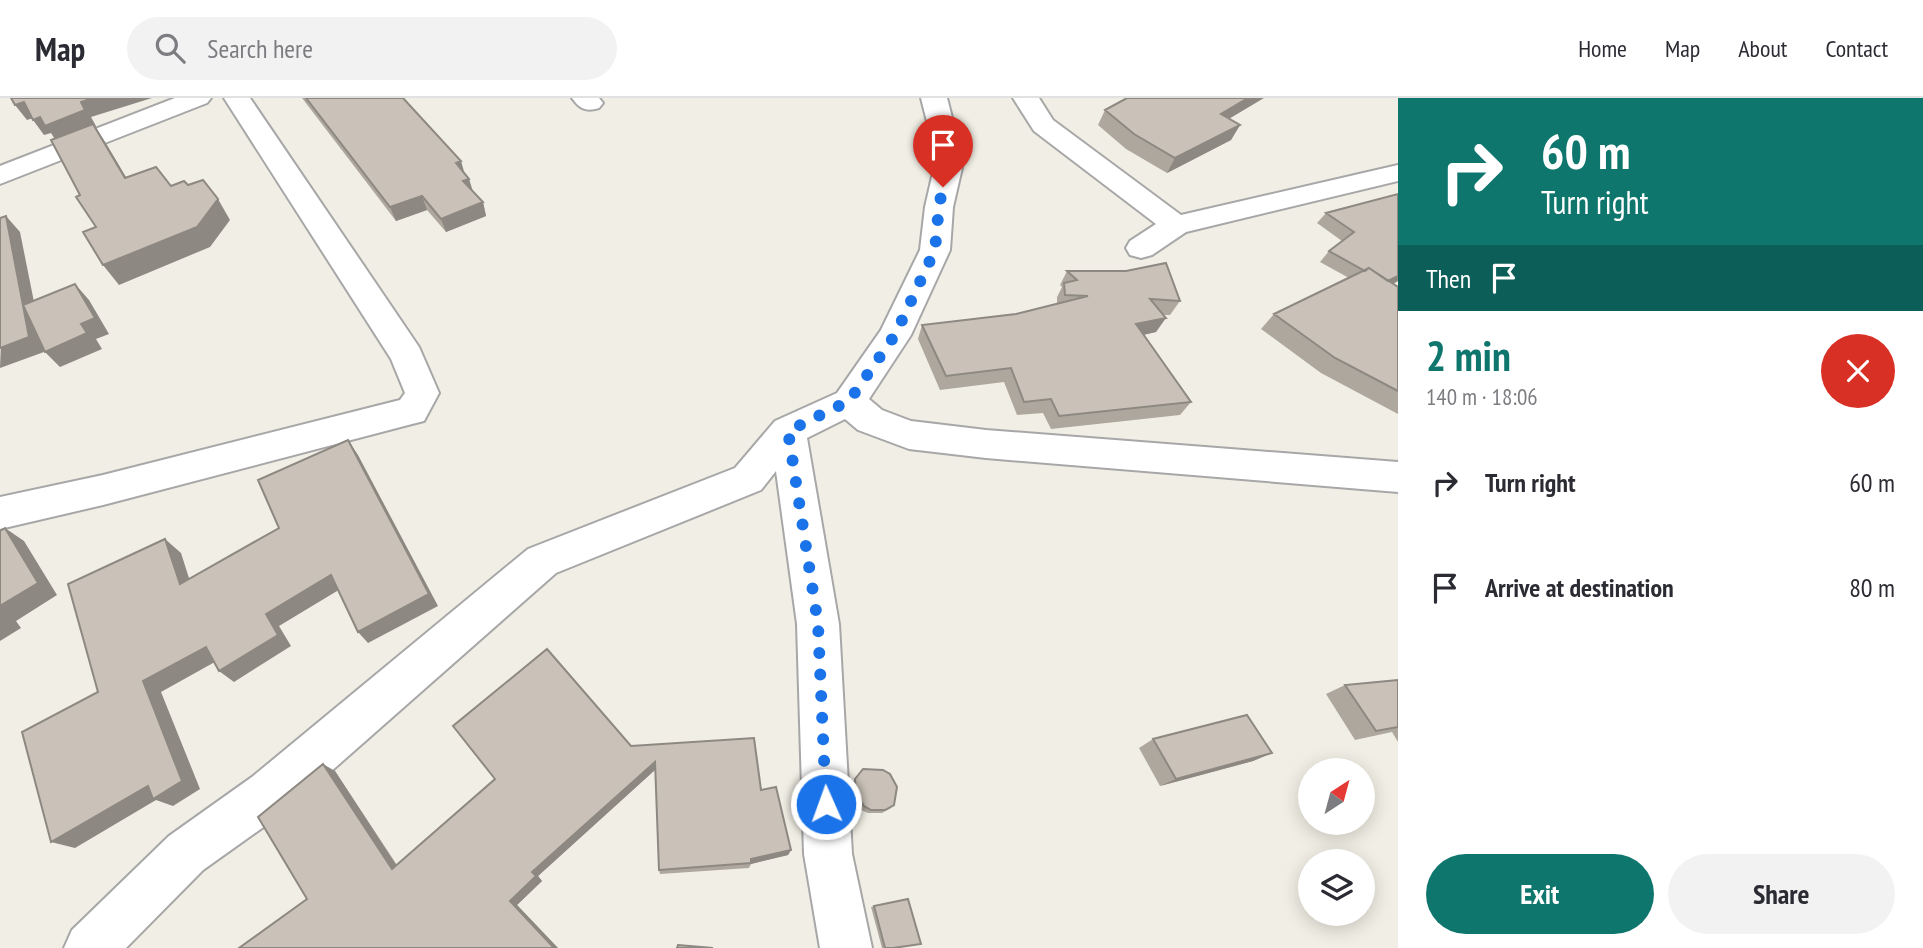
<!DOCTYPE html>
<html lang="en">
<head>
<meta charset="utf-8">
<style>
  body { margin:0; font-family:"PT Sans Narrow",sans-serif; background:#f2f2f3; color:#2b2b33; height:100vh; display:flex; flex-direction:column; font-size:26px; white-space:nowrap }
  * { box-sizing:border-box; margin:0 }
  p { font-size:23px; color:#7c7c81 }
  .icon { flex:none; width:38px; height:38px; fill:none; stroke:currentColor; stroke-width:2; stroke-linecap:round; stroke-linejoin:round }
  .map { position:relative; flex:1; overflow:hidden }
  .side { display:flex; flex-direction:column; background:#fff; width:525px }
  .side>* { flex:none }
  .guide { background:#0f766e; color:#fff; overflow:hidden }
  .needle { width:46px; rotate:36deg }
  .tools { position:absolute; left:1298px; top:660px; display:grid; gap:14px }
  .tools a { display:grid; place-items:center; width:77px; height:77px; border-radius:50%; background:#fff; box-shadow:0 4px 18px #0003; font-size:35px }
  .pin { position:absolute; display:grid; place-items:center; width:60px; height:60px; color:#fff; margin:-72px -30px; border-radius:50% 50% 50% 0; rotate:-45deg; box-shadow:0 0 7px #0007 }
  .pin .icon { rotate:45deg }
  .me { position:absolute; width:77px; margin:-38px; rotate:358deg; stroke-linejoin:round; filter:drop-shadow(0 0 5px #0008) }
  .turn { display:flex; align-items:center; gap:24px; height:147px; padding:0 28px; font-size:32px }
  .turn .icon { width:91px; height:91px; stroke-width:2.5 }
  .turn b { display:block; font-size:49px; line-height:60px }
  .then { display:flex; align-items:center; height:66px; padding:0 28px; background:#0003; gap:14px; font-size:26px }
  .round { display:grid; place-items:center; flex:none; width:74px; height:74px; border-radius:37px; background:#f2f2f3 }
  .headline { display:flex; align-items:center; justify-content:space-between; height:119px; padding:0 28px }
  h1 { font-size:42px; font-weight:800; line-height:52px; color:#0f766e }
  .button { display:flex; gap:14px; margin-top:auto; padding:14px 28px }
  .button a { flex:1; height:80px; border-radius:42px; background:#0f766e; color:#fff; font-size:28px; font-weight:800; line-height:80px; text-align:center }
  .button a+a { background:#f2f2f3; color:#2b2b33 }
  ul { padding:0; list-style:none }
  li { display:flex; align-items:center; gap:21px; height:105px; padding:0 28px }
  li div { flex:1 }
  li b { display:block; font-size:26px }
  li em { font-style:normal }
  header { display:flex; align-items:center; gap:42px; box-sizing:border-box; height:98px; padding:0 35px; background:#fff; border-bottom:2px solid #e1e1e2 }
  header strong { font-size:33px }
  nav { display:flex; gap:38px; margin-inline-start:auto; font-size:24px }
  .search { width:490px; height:63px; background:#f2f2f3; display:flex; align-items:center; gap:18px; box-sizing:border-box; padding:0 24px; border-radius:38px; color:#7c7c81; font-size:26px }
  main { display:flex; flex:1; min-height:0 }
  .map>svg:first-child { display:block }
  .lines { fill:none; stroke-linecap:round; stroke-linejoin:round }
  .minor-casing { stroke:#a7a7a7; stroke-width:4 }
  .minor { fill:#fff; fill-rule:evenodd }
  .wall { fill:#aea79e }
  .shaded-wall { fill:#8d8881 }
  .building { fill:#cac2b8; stroke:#8d8881; stroke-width:2 }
  .route { stroke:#1a73e8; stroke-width:12; stroke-dasharray:0 21.6 }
</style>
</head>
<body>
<header>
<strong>Map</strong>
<div class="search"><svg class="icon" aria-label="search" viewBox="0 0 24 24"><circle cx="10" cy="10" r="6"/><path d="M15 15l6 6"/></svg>Search here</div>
<nav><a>Home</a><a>Map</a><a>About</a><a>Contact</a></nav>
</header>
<main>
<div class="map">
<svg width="1398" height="850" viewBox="0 0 1398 850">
  <rect width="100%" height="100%" fill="#f1efe5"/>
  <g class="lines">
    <g class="minor-casing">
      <path id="minor" d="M 175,0 L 211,0 L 207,5 L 0,86 L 0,68 Z
        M 224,0 L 250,0 L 419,249 L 439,295 L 424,323 L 412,326 L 103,407 L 0,431 L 0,399 L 103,377 L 400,302 L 405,295 L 391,261 Z
        M 572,0 L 599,0 L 603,5 L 599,10 C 586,14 580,11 572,0 Z
        M 921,0 L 947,0 L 958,43 L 962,70 L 953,109 L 950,152 L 911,237 L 869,301 L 882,312 L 911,323 L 986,332 L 1398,364 L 1398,394 L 986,360 L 909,351 L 858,332 L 845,321 L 807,340 L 839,526 L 852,756 L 872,850 L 820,850 L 804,756 L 797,526 L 776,373 L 761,392 L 556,475 L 286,713 L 203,772 L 126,850 L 64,850 L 72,832 L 169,738 L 252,679 L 528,451 L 735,370 L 775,323 L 837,295 L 881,232 L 920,152 L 925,109 L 934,70 L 932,43 Z
        M 1013,0 L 1039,0 L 1053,22 L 1181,117 L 1398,67 L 1398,83 L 1186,134 L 1152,157 L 1141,160 L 1130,157 L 1126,150 L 1130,143 L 1156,126 L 1034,33 Z"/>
    </g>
    <use href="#minor" class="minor"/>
  </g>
  <path class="wall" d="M 302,0 L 403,0 L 469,81 L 473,93 L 483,104 L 486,118 L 446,134 L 427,112 L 396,123 Z
    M 1105,12 L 1229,21 L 1240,27 L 1231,42 L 1167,75 L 1126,51 L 1098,27 Z
    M 1398,96 L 1398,183 L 1393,186 L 1398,189 L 1398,316 L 1321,275 L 1261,231 L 1274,216 L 1349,180 L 1320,164 L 1329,153 L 1342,143 L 1317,125 L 1326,115 Z
    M 1067,173 L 1180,203 L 1170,217 L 1163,217 L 1156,234 L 1144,237 L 1191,304 L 1180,317 L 1051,331 L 1043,315 L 1017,317 L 1004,284 L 940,292 L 918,241 L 922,227 L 1016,216 L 1057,206 L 1057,199 L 1062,189 L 1060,187 Z
    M 1398,582 L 1398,644 L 1392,634 L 1355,642 L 1326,596 L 1345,587 Z
    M 1153,641 L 1272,655 L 1253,663 L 1160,688 L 1139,650 Z
    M 631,648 L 761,692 L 791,752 L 788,757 L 751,766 L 749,770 L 660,776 L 659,772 L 655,672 L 538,778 L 542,783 L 517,807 L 558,850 L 239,850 L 307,801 L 335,673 L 397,767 Z
    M 863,671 L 891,710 L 882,715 L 868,715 L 861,712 L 853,700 L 852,685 Z
    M 874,808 L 896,850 L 882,850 L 871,809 Z"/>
  <path class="shaded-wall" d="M 93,0 L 152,0 L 91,19 L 96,28 L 95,28 L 107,47 L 139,101 L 56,43 L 51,35 L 44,37 L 33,22 Z
    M 1248,0 L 1264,0 L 1212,31 L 1221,16 Z
    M 24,4 L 36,19 L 27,22 L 15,7 Z
    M 1240,27 L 1231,42 L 1167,75 L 1175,60 Z
    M 461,63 L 465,77 L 456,65 Z
    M 469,81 L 473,95 L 463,83 Z
    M 422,98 L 427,112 L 396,123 L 390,109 Z
    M 218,101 L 230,122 L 210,149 L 119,187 L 103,167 Z
    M 483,104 L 486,118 L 446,134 L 441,121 Z
    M 6,118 L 20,134 L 44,254 L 0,270 Z
    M 1398,178 L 1398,183 L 1376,194 L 1386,184 Z
    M 75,186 L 89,202 L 109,236 L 96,241 L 102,251 L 60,269 L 45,254 L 81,226 Z
    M 1166,220 L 1156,234 L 1127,240 L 1136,226 Z
    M 348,342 L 358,357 L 438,508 L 368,545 L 358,534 Z
    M 5,430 L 24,443 L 57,497 L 16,523 L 21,530 L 0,543 L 0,508 Z
    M 165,441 L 181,455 L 195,499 L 180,486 Z
    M 331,477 L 342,490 L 279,528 L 291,548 L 234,584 L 219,573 L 266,516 Z
    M 206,549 L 222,560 L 161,594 L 200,691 L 173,708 L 156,702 L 75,750 L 51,744 L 143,583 Z
    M 1272,655 L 1253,663 L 1160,688 L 1176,681 Z
    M 655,664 L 656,671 L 538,778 L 542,783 L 517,807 L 558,850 L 554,850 L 510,803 L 532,774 Z
    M 323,666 L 335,673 L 402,776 L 392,771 Z
    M 791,752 L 788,757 L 751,766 L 751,761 Z"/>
  <path class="building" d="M 11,0 L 93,0 L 81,4 L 85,12 L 45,28 L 40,19 L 33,22 L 24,4 L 15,7 Z
    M 306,0 L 403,0 L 461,63 L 456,65 L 469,81 L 463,83 L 483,104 L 441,121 L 422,98 L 390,109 Z
    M 1127,0 L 1248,0 L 1221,16 L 1240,27 L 1175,60 L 1134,36 L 1105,12 Z
    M 93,26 L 125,80 L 156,69 L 171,88 L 184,83 L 188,87 L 203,82 L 218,101 L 197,129 L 103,167 L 83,134 L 96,129 L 76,99 L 80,97 L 51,42 Z
    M 1398,96 L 1398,178 L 1388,183 L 1369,170 L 1365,173 L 1329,153 L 1354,134 L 1326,115 Z
    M 6,118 L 29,239 L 0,250 L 0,120 Z
    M 1166,165 L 1180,203 L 1150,201 L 1166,220 L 1136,226 L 1191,304 L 1059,318 L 1051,301 L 1024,304 L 1011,270 L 946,278 L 922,227 L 1016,216 L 1088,198 L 1065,197 L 1064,185 L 1077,182 L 1067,173 L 1126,173 Z
    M 1369,170 L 1398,189 L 1398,293 L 1335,260 L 1274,216 Z
    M 75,186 L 95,220 L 81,226 L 87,235 L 45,254 L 23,207 Z
    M 348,342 L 429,496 L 358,534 L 331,477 L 266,516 L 278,537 L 219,573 L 206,549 L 143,583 L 182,683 L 153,701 L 148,688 L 51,744 L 22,634 L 98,594 L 68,486 L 165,441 L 180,486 L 279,430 L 258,382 Z
    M 5,430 L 38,485 L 0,508 L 0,433 Z
    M 547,551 L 631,648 L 754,640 L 761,692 L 776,689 L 791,752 L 751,761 L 751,765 L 659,772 L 655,664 L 532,774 L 536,778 L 510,803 L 554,850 L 239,850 L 307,801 L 258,719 L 323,666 L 392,771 L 495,681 L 453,628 Z
    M 1398,582 L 1398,629 L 1376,633 L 1345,587 Z
    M 1247,617 L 1272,655 L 1176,681 L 1153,641 Z
    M 863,671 L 883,672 L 890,676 L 897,689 L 894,707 L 885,712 L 871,712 L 864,708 L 856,696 L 855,681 Z
    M 908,801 L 921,846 L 893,850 L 885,850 L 874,808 Z
    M 678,847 L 713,850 L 677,850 Z"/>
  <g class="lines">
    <path class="route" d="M 826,706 L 818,526 L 788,333 L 849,303 L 895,237 L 935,152 L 939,108 L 943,89"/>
  </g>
</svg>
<div class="tools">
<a><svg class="needle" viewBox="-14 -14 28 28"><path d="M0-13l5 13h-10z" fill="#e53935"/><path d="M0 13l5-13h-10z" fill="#7c7c81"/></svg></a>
<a><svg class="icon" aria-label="layers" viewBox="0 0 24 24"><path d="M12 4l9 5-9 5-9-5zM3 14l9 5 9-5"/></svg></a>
</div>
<div class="pin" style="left:943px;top:89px;background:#d93025"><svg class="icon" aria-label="arrive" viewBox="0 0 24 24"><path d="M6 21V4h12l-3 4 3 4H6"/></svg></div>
<svg class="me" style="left:826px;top:706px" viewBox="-20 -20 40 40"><circle r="17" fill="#1a73e8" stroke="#fff" stroke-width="3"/><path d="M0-11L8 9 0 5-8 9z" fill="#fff"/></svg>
</div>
<section class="side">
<div class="guide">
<div class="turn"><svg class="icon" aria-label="right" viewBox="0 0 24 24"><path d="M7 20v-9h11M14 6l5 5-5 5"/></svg><div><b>60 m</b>Turn right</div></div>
<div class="then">Then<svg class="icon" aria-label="arrive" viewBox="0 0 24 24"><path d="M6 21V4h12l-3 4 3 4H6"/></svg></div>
</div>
<div class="headline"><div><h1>2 min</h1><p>140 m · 18:06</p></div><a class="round" style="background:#d93025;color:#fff"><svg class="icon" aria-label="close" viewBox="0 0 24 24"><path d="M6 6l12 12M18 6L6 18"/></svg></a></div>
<ul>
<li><svg class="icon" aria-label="right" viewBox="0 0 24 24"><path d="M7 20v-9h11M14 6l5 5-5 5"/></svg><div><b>Turn right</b></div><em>60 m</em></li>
<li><svg class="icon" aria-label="arrive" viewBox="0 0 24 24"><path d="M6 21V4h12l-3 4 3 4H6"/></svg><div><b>Arrive at destination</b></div><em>80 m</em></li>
</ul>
<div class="button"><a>Exit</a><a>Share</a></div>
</section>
</main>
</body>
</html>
